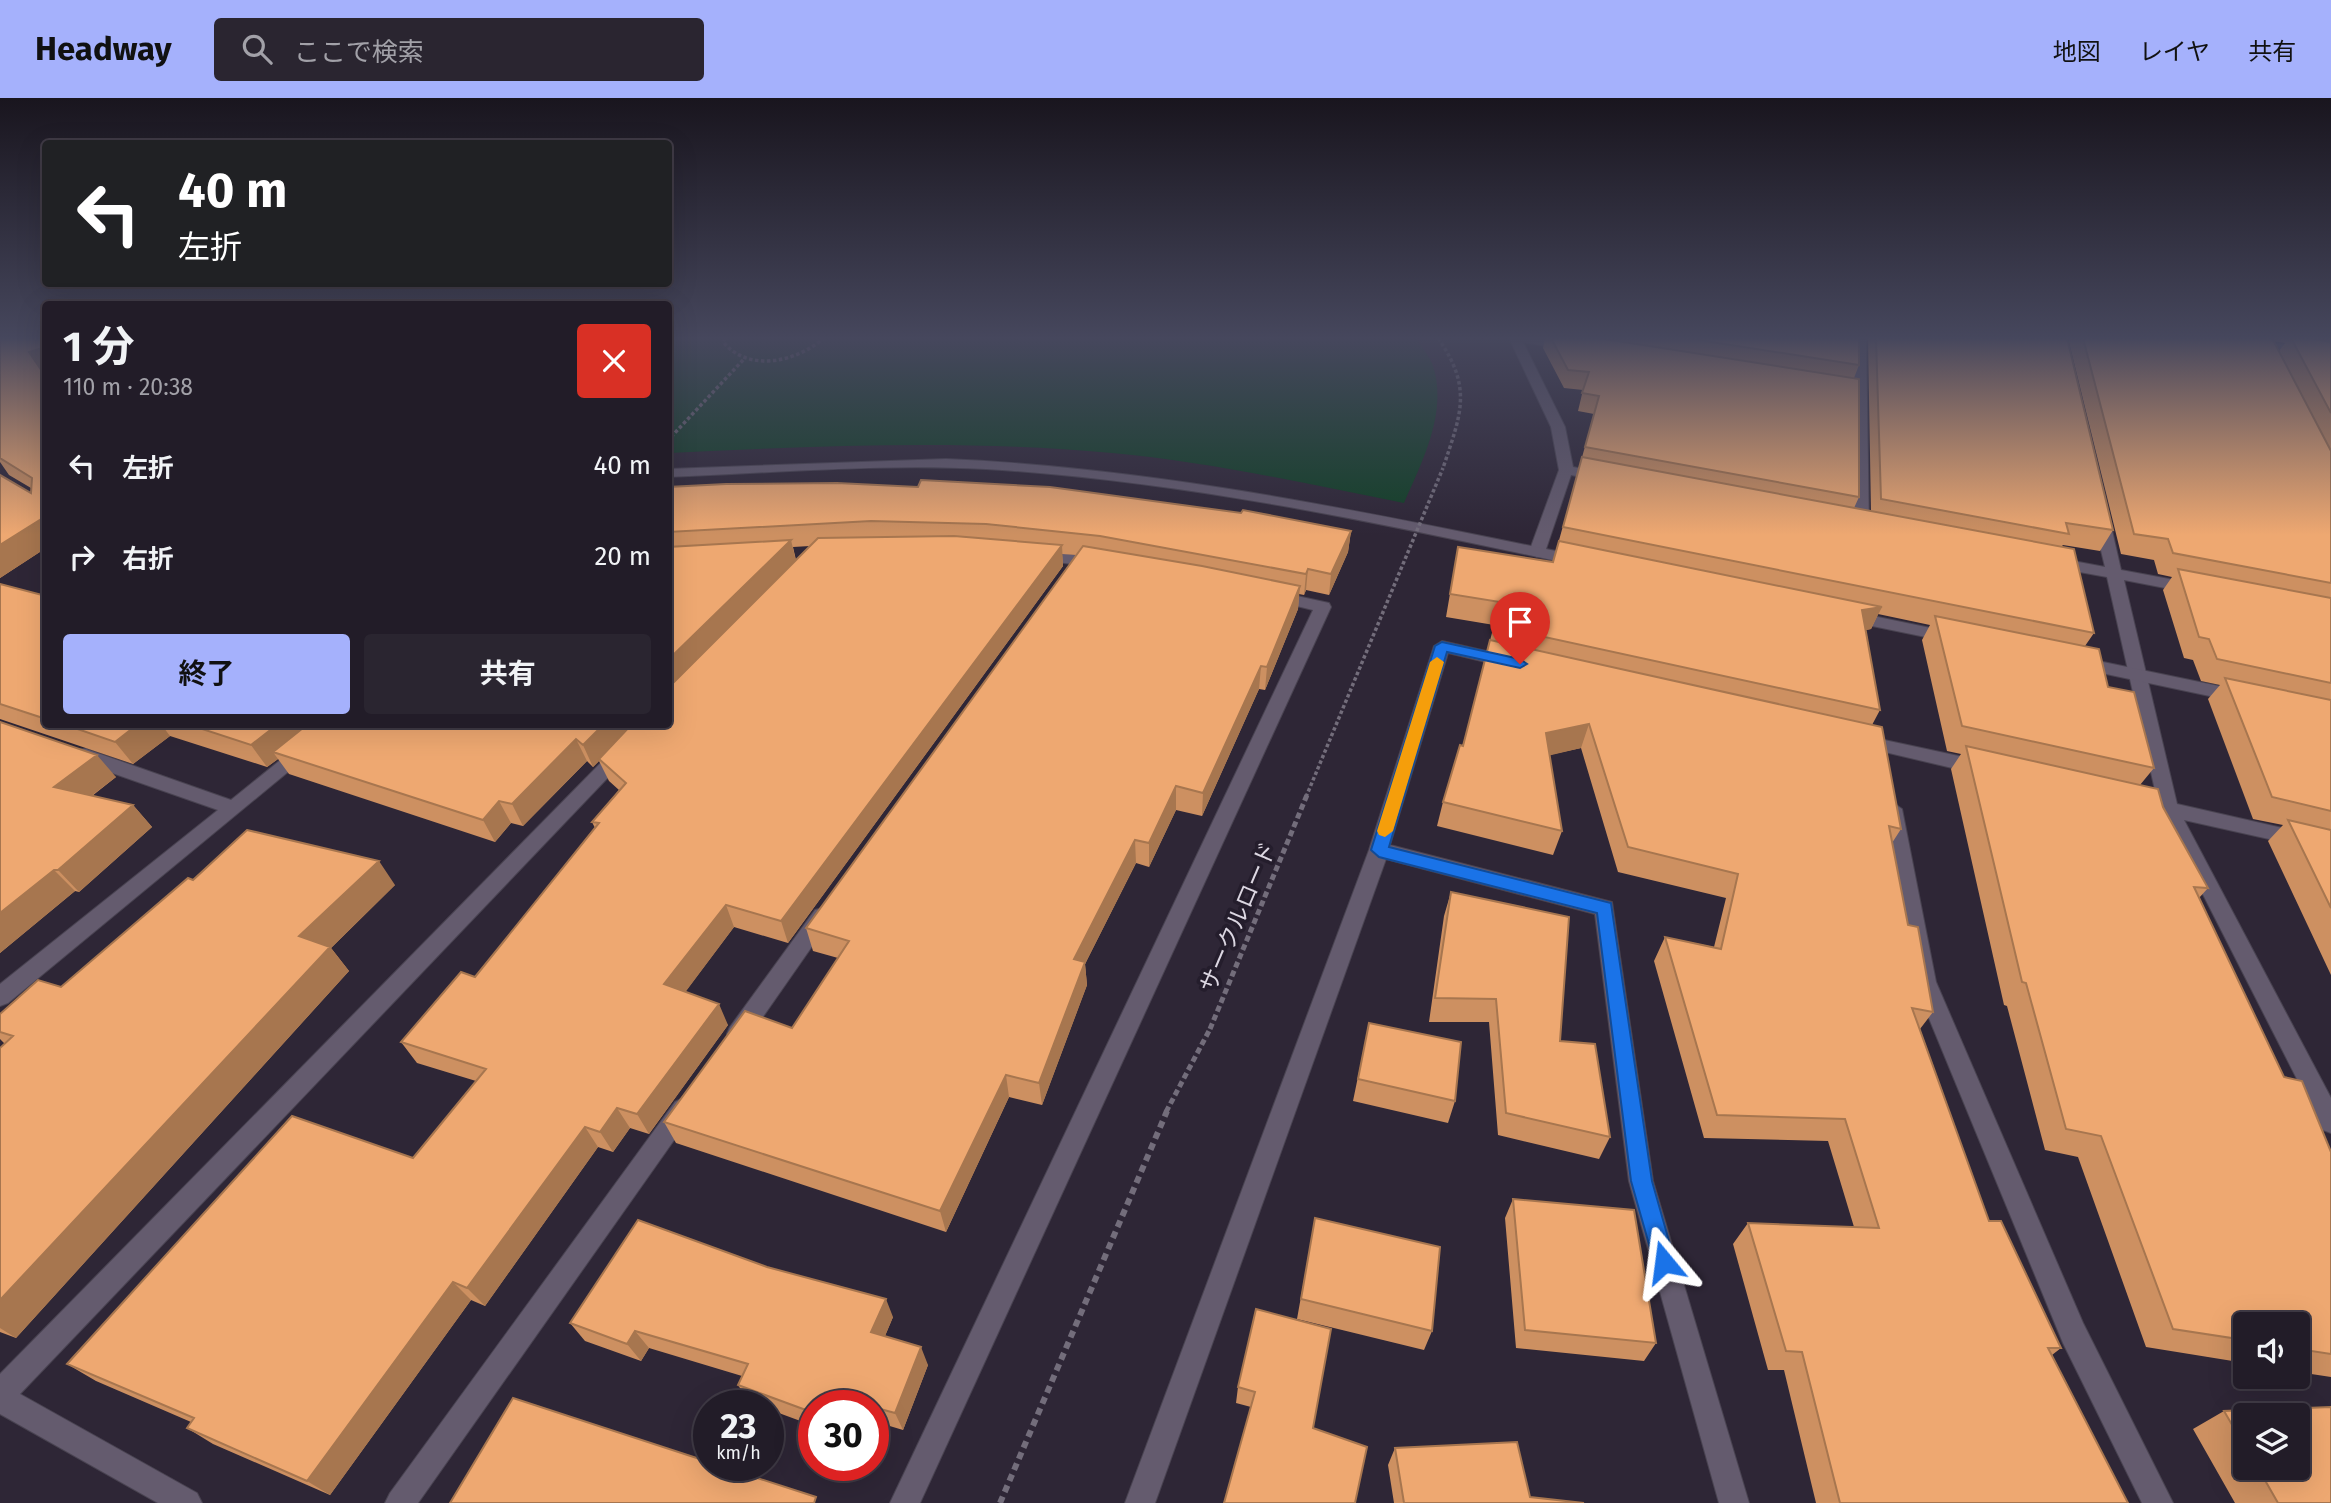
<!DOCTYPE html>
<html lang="ja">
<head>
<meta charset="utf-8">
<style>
  body { margin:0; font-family:"Fira Sans","Noto Sans JP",sans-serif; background:#2a2530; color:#f1f3f6; height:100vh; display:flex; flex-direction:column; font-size:26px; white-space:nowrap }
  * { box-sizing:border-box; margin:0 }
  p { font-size:23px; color:#a2a1a8 }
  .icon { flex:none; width:38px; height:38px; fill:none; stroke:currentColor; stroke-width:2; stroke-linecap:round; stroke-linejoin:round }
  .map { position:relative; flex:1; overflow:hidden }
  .details { position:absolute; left:42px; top:203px; width:630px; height:427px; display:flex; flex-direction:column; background:#221c28; border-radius:7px; box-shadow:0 7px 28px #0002,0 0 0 2px #3f3a45 }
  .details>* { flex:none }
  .banner { position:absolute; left:42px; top:42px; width:630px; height:147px; border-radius:7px; box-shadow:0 7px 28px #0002,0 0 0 2px #3f3a45; background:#202124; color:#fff; overflow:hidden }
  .tools { position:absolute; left:2233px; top:1214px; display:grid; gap:14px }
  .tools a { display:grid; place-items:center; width:77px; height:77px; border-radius:7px; background:#221c28; box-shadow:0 7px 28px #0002,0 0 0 2px #3f3a45; font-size:35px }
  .speed { position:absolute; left:693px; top:1292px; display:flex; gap:14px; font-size:35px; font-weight:700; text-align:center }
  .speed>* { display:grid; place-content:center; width:91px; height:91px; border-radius:50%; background:#221c28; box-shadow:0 7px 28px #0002,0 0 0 2px #3f3a45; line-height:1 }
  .speed small { font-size:18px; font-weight:400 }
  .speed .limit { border:10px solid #d22; background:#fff; color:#111 }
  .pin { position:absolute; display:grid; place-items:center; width:60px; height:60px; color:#fff; margin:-72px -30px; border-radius:50% 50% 50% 0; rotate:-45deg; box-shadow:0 0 7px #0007 }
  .pin .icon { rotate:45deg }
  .me { position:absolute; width:77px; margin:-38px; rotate:344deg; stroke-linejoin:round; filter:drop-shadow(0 0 5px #0008) }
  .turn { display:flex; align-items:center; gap:24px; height:147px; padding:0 21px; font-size:32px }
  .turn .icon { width:91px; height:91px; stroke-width:2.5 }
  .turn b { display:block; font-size:49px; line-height:60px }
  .round { display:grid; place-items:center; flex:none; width:74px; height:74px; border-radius:7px; background:#2a2530 }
  .summary { display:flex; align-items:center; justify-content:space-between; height:119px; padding:0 21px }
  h1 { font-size:42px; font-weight:700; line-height:52px }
  .button { display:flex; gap:14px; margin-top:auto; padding:14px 21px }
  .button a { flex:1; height:80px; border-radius:7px; background:#a5b1fc; color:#111; font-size:28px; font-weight:700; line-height:80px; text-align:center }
  .button a+a { background:#2a2530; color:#f1f3f6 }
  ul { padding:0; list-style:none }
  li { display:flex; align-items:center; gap:21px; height:91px; padding:0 21px }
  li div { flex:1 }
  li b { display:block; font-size:26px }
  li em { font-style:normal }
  header { display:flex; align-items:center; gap:42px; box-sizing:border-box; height:98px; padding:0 35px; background:#a5b1fc; color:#111 }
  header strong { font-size:33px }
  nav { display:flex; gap:38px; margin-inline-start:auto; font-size:24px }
  .search { width:490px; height:63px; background:#2a2530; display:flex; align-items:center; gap:18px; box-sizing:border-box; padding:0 24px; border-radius:7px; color:#a2a1a8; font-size:26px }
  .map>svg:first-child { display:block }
  .green { fill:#124027 }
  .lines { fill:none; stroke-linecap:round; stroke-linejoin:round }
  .minor-casing { stroke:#494351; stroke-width:2 }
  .tertiary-casing { stroke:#494351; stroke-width:2 }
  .path-far2 { stroke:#736d7b; stroke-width:3.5; stroke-dasharray:3.5 2.5; stroke-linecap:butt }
  .path-far1 { stroke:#736d7b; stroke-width:5; stroke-dasharray:6 3.5; stroke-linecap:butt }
  .path { stroke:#736d7b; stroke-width:6; stroke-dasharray:7 5; stroke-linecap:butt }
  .minor { fill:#645b6e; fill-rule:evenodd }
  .tertiary { fill:#645b6e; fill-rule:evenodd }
  .path-bridge-far1 { stroke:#736d7b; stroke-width:3.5; stroke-dasharray:3.5 2.5; stroke-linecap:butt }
  .path-bridge { stroke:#736d7b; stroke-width:5; stroke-dasharray:6 3.5; stroke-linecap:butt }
  .wall { fill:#cd9061; fill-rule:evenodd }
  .shaded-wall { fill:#a7764f }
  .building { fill:#eea871; stroke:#a7764f; stroke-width:2 }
  .route { fill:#1a73e8; stroke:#114b97; stroke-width:2 }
  .slow { fill:#f59e0b }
  .labels { text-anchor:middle; stroke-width:7; stroke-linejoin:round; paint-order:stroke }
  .street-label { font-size:23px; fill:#dcd7e2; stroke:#241d2c }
</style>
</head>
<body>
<header>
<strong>Headway</strong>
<div class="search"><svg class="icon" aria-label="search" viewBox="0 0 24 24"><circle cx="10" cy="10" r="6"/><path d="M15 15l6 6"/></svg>ここで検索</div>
<nav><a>地図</a><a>レイヤ</a><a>共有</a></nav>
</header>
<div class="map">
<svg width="2331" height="1405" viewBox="0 0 2331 1405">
  <rect width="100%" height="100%" fill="#2e2636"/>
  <path class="green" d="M 669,240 L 1416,240 C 1422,249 1430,259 1433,268 C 1448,314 1422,364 1404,405 C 1308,386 1211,364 1112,355 C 964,341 817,348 669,355 Z"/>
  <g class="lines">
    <g class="minor-casing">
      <path id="minor" d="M 1509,240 L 1546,240 L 1573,245 L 1573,251 L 1569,252 L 1523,244 L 1565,329 L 1573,369 L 1608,376 L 1610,379 L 1603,383 L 1571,377 L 1545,454 L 1537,459 L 1529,454 L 1559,372 L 1551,329 Z
        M 1854,240 L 1866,240 L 1869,429 L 1861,434 L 1853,429 Z
        M 2208,240 L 2240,240 L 2331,254 L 2331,262 Z
        M 2101,414 L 2109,419 L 2121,472 L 2191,485 L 2199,490 L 2191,495 L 2124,482 L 2177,706 L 2331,741 L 2331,755 L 2184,722 L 2331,1000 L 2331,1035 L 2323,1032 L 2162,716 L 2131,709 L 2128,704 L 2138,697 L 2157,701 L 2107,479 L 2052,469 L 2044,464 L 2052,459 L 2105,469 L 2093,419 Z
        M 1037,453 L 1097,459 L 1105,464 L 1097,469 L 1031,461 L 1029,458 Z
        M 1274,493 L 1329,505 L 1331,509 L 920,1405 L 890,1405 L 1313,512 L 1268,501 L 1268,495 Z
        M 1442,543 L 1517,560 L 1520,564 L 1511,570 L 1448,555 L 1390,747 L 1612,804 L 1653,1083 L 1749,1405 L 1719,1405 L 1629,1083 L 1595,816 L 1386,761 L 1155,1405 L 1125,1405 L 1369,752 L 1434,548 Z
        M 325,626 L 346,626 L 8,905 L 0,908 L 0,886 L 218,712 L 72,661 L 70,656 L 72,651 L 86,651 L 231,702 Z
        M 639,626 L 659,626 L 20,1296 L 197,1395 L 202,1405 L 158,1405 L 0,1316 L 0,1276 Z
        M 1861,637 L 1982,663 L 1991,670 L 1982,677 L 1855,647 L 1852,643 L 1855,639 Z
        M 1892,704 L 1902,711 L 1936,884 L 2083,1225 L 2173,1405 L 2142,1405 L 2063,1245 L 1914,884 L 1882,711 Z
        M 822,810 L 829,812 L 832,818 L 829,824 L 746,943 L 738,946 L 730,943 L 727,936 L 730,929 L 815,812 Z
        M 683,1000 L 691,1004 L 695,1011 L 691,1018 L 418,1405 L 385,1405 L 390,1395 L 675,1004 Z"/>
    </g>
    <g class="tertiary-casing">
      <path id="tertiary" d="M 946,361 C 1160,370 1370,415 1580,458 L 1588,463 L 1580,468 C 1384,426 1186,383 986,371 C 880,365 774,375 668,379 L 668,371 Z
        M 1849,513 L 1950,534 L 1958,539 L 1950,544 L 1843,522 L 1841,518 Z
        M 2079,559 L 2238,592 L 2247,598 L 2238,604 L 2073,569 L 2070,565 Z"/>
    </g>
    <path class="path-far2" d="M 725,240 L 723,244 C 749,275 796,264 824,240
      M 1438,240 C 1473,290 1461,316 1443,370
      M 671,339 L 744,261"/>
    <path class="path-far1" d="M 1166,1014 L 1210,931"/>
    <path class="path" d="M 1000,1405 L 1167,1013"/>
    <use href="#minor" class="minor"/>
    <use href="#tertiary" class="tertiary"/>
    <path class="path-bridge-far1" d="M 1306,699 L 1443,370"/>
    <path class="path-bridge" d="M 1210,931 L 1307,697"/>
  </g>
  <path class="wall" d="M 0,240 L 46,240 L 46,273 L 42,274 L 46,279 L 46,450 L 0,480 L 0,377 L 31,395 L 31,390 L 9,377 L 0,364 Z
    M 1545,240 L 1859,240 L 1859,267 L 1854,280 L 1859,399 L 1854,410 L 1871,413 L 1868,240 L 2067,240 L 2113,432 L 2100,453 L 2063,447 L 2062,448 L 2094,535 L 2085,548 L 2154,670 L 2140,687 L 2163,709 L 2208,790 L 2199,800 L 2284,979 L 2331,1054 L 2331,1279 L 2298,1274 L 2298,1227 L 2245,1227 L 2245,1265 L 2146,1249 L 2078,1059 L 2045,1052 L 2007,908 L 2004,907 L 1951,671 L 1961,656 L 1947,653 L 1922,542 L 1930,527 L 1878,516 L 1871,531 L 1866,532 L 1880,612 L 1872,627 L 1901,731 L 1892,745 L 1908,827 L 1933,914 L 1920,931 L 1989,1123 L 2061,1250 L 2052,1257 L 2128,1405 L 1816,1405 L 1784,1272 L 1768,1272 L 1733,1146 L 1748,1125 L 1854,1129 L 1828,1043 L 1704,1040 L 1654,863 L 1665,839 L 1714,849 L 1726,800 L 1618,774 L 1581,650 L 1549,657 L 1562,733 L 1553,757 L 1437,728 L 1443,704 L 1463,648 L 1494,527 L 1446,519 L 1458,449 L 1553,464 L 1594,316 L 1578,313 L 1583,292 L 1564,290 L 1543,250 Z
    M 2068,240 L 2331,240 L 2331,877 L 2268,743 L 2283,727 L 2253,721 L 2208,601 L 2220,587 L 2201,583 L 2193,562 L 2184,560 L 2163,492 L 2172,479 L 2158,476 L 2154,462 L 2121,456 ZM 2273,243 L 2285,245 L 2279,253 Z
    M 668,389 L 1351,433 L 1348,454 L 1329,497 L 1306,492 L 1304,497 L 1299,496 L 1298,511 L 1265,592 L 1259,591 L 1202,718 L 1176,712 L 1149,769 L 1136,765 L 1085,866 L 1087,887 L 1042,1007 L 1009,999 L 946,1134 L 676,1045 L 664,1024 L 792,930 L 838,860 L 813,853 L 806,830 L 1076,457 L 1062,456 L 1063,468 L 788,845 L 734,829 L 685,894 L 728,927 L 649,1036 L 630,1030 L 613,1054 L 598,1049 L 485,1208 L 471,1202 L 330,1397 L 213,1346 L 187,1330 L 191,1324 L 96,1283 L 67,1266 L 413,1060 L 476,983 L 417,965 L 401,944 L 475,879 L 595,730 L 592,724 L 619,692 L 609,683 L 599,663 L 593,669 L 587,663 L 523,728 L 511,725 L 495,744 L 289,676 L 278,661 L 267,669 L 170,638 L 133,666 L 0,621 L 0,486 L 46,498 L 46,626 L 668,626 ZM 810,448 L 796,462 L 793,449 Z
    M 0,624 L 116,679 L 92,698 L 133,707 L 152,729 L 79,794 L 75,793 L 0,855 Z
    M 193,782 L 395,787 L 331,850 L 349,873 L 16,1240 L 0,1234 L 0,950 L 5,946 L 0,941 L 0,916 L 61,889 Z
    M 1451,794 L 1560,943 L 1610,1039 L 1599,1061 L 1498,1037 L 1489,924 L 1429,924 L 1444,818 Z
    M 1369,925 L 1455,1003 L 1448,1025 L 1353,1003 Z
    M 1513,1101 L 1656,1245 L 1644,1263 L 1516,1250 L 1505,1120 Z
    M 1315,1120 L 1432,1233 L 1424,1252 L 1297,1221 Z
    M 893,1219 L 885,1238 L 928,1267 L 903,1332 L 873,1323 L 873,1307 L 814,1307 L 814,1328 L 768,1311 L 768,1307 L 758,1307 L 749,1304 L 738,1287 L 742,1278 L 649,1250 L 641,1263 L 585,1243 L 570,1225 Z
    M 1331,1231 L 1251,1309 L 1236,1305 L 1238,1289 Z
    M 2331,1309 L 2331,1405 L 2235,1405 L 2193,1331 L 2224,1313 ZM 2245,1318 L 2298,1318 L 2298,1370 L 2245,1370 Z
    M 1395,1350 L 1530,1399 L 1584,1405 L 1394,1405 L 1388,1367 Z"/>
  <path class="shaded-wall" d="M 46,249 L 46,273 L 42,274 L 29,254 Z
    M 46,418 L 46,450 L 0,480 L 0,447 Z
    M 1351,433 L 1348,454 L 1329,497 L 1331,476 Z
    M 791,442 L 796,463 L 668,592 L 668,562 Z
    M 1062,447 L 1063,468 L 788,845 L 781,823 Z
    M 1308,471 L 1306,492 L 1304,497 L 1306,476 Z
    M 1300,488 L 1298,511 L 1265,592 L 1267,569 Z
    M 1882,509 L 1871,531 L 1851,535 L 1862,512 Z
    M 1261,568 L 1259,591 L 1202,718 L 1203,695 Z
    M 138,626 L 161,626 L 170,638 L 133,666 L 115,644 Z
    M 278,626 L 320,626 L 273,654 L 278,661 L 267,669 L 251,647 Z
    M 604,626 L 635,626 L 593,669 L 583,647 Z
    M 1589,626 L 1581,650 L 1539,660 L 1546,635 Z
    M 576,641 L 587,663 L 523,728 L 512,706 Z
    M 97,657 L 116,679 L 74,711 L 54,689 Z
    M 1176,688 L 1176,712 L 1149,769 L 1149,745 Z
    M 499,703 L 511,725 L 495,744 L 483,722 Z
    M 133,707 L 152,729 L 79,794 L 58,772 Z
    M 1135,742 L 1136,765 L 1085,866 L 1087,887 L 1042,1007 L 1039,985 L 1074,861 Z
    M 379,763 L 395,787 L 331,850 L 349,873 L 16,1240 L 0,1230 L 0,1202 L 299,838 Z
    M 54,772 L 75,793 L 0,855 L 0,815 Z
    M 726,807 L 734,829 L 675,908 L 664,886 Z
    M 719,906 L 728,927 L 649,1036 L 637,1016 Z
    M 1006,977 L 1009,999 L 946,1134 L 940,1113 Z
    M 617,1010 L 630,1030 L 613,1054 L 600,1034 Z
    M 585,1029 L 598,1049 L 485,1208 L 467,1190 Z
    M 453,1184 L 471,1202 L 330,1397 L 307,1383 Z
    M 886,1201 L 893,1219 L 879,1252 L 871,1234 Z
    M 635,1233 L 649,1250 L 641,1263 L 627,1246 Z
    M 921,1249 L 928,1267 L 903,1332 L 895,1315 Z"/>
  <path class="building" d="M 0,240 L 46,240 L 46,249 L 29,254 L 46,279 L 46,418 L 0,447 L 0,377 L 31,395 L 32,380 L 0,360 Z
    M 1551,240 L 1598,240 L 1859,281 L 1859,399 L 1585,349 L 1599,298 L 1582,295 L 1589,274 L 1568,272 Z
    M 1686,240 L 1859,240 L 1859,267 Z
    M 1876,240 L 2067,240 L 2113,432 L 2066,425 L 2069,436 L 1881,401 Z
    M 2083,240 L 2272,240 L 2331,353 L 2331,485 L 2173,455 L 2168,441 L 2134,436 Z
    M 2291,240 L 2309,240 L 2331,244 L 2331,315 Z
    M 1582,359 L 2074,451 L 2094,535 L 1563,429 Z
    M 921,382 L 1050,389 L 1241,415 L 1243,412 L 1351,433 L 1331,476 L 1308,471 L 1306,476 L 1100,438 L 986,426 L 871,423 L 668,434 L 668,389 L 726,386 L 837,385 L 918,389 Z
    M 954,438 L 1062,447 L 781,823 L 726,807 L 664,886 L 719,906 L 637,1016 L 617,1010 L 600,1034 L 585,1029 L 467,1190 L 453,1184 L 307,1383 L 187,1330 L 194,1320 L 67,1266 L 292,1018 L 413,1060 L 486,971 L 401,944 L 461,874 L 475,879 L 599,725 L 592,724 L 626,685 L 599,661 L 632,626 L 668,626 L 668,590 L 818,440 Z
    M 791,442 L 668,562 L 668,449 Z
    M 1559,443 L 1882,509 L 1862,512 L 1880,612 L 1494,528 L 1500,504 L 1450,496 L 1458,449 L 1553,464 Z
    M 1083,448 L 1202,468 L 1300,488 L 1267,569 L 1261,568 L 1203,695 L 1176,688 L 1149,745 L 1135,742 L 1074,861 L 1085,864 L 1039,985 L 1006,977 L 940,1113 L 664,1024 L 745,913 L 792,930 L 849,843 L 806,830 Z
    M 2178,471 L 2331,500 L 2331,585 L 2217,561 L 2209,541 L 2199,539 Z
    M 0,486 L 46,498 L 46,621 L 0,606 Z
    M 1935,518 L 2099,551 L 2108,589 L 2134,594 L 2154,670 L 1962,628 Z
    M 1490,542 L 1882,629 L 1901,731 L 1889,728 L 1908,827 L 1918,829 L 1933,914 L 1912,910 L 1989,1123 L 2001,1123 L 2061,1250 L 2048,1250 L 2128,1405 L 1840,1405 L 1802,1254 L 1786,1253 L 1748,1125 L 1879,1130 L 1845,1021 L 1717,1017 L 1665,839 L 1721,851 L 1738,776 L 1628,749 L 1589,626 L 1546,635 L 1562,733 L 1443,704 L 1460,647 L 1463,648 Z
    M 2225,580 L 2331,602 L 2331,713 L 2272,699 Z
    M 0,624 L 97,657 L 54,689 L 133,707 L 58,772 L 54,772 L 0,815 Z
    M 63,626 L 138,626 L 115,644 Z
    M 187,626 L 278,626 L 251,647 Z
    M 308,626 L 604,626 L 583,647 L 576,641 L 512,706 L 499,703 L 483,722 L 273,654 Z
    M 1966,648 L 2158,691 L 2163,709 L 2208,790 L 2194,789 L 2284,979 L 2302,983 L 2331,1054 L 2331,1256 L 2298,1251 L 2298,1227 L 2245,1227 L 2245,1242 L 2173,1231 L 2101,1038 L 2066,1031 L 2026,885 L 2022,884 Z
    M 2288,722 L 2331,732 L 2331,810 Z
    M 247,732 L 379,763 L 299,838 L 330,849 L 0,1202 L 0,950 L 13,938 L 0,934 L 0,916 L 38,882 L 61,889 L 188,780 L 193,782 Z
    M 1451,794 L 1569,819 L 1560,943 L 1595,946 L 1610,1039 L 1506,1015 L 1496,901 L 1435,900 Z
    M 1369,925 L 1461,944 L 1455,1003 L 1358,981 Z
    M 1513,1101 L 1634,1112 L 1656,1245 L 1525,1232 Z
    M 1315,1120 L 1440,1149 L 1432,1233 L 1301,1201 Z
    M 638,1122 L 767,1169 L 886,1201 L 871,1234 L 921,1249 L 895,1315 L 873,1309 L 873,1307 L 868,1307 L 855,1303 L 853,1307 L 814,1307 L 814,1315 L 738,1287 L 748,1266 L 635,1233 L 627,1246 L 570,1225 Z
    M 1256,1211 L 1331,1231 L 1313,1330 L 1367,1349 L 1355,1405 L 1224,1405 L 1255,1294 L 1238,1289 Z
    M 513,1300 L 709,1364 L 709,1367 L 717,1367 L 816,1399 L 814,1405 L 450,1405 Z
    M 2331,1309 L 2331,1405 L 2278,1405 L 2258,1370 L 2298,1370 L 2298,1318 L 2245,1318 L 2245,1349 L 2224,1313 Z
    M 1517,1344 L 1530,1399 L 1584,1405 L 1404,1405 L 1395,1350 Z"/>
  <linearGradient id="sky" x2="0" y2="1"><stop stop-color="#19151e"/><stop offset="0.55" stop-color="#46475d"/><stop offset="1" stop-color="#46475d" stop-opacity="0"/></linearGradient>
  <rect width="2331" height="437" fill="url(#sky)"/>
  <path class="route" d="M 1442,544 L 1520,561 L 1527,566 L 1520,570 L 1447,554 L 1389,749 L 1611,805 L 1652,1083 L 1675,1164 L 1672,1171 L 1664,1174 L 1657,1171 L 1654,1164 L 1631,1083 L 1597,815 L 1379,759 L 1371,752 L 1435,548 Z"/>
  <path class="slow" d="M 1437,559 L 1444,564 L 1393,733 L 1385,739 L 1379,737 L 1377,733 L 1430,564 Z"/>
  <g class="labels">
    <g class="street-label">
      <text transform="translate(1238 819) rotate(-67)" y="8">サークルロード</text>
    </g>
  </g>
</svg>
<div class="tools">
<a><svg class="icon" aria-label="sound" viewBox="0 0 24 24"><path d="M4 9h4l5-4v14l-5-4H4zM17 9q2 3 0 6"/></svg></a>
<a><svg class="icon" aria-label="layers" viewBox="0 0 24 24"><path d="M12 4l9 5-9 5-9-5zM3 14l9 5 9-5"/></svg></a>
</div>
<div class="speed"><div>23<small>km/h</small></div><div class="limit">30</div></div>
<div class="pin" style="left:1520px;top:566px;background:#d93025"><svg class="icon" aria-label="arrive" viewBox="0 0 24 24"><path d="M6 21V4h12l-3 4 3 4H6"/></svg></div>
<svg class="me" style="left:1664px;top:1164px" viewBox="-20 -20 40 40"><path d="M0-17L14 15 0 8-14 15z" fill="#1a73e8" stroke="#fff" stroke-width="4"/></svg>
<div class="banner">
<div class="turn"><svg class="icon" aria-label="left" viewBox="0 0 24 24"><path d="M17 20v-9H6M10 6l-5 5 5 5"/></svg><div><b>40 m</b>左折</div></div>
</div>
<section class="details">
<div class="summary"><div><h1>1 分</h1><p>110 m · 20:38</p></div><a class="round" style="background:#d93025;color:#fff"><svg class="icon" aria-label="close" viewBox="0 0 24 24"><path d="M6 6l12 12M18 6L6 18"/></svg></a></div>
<ul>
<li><svg class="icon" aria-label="left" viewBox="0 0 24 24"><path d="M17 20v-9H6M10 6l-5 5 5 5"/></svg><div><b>左折</b></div><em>40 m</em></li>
<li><svg class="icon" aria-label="right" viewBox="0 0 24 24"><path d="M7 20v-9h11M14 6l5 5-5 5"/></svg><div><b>右折</b></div><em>20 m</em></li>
</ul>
<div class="button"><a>終了</a><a>共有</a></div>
</section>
</div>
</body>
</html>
